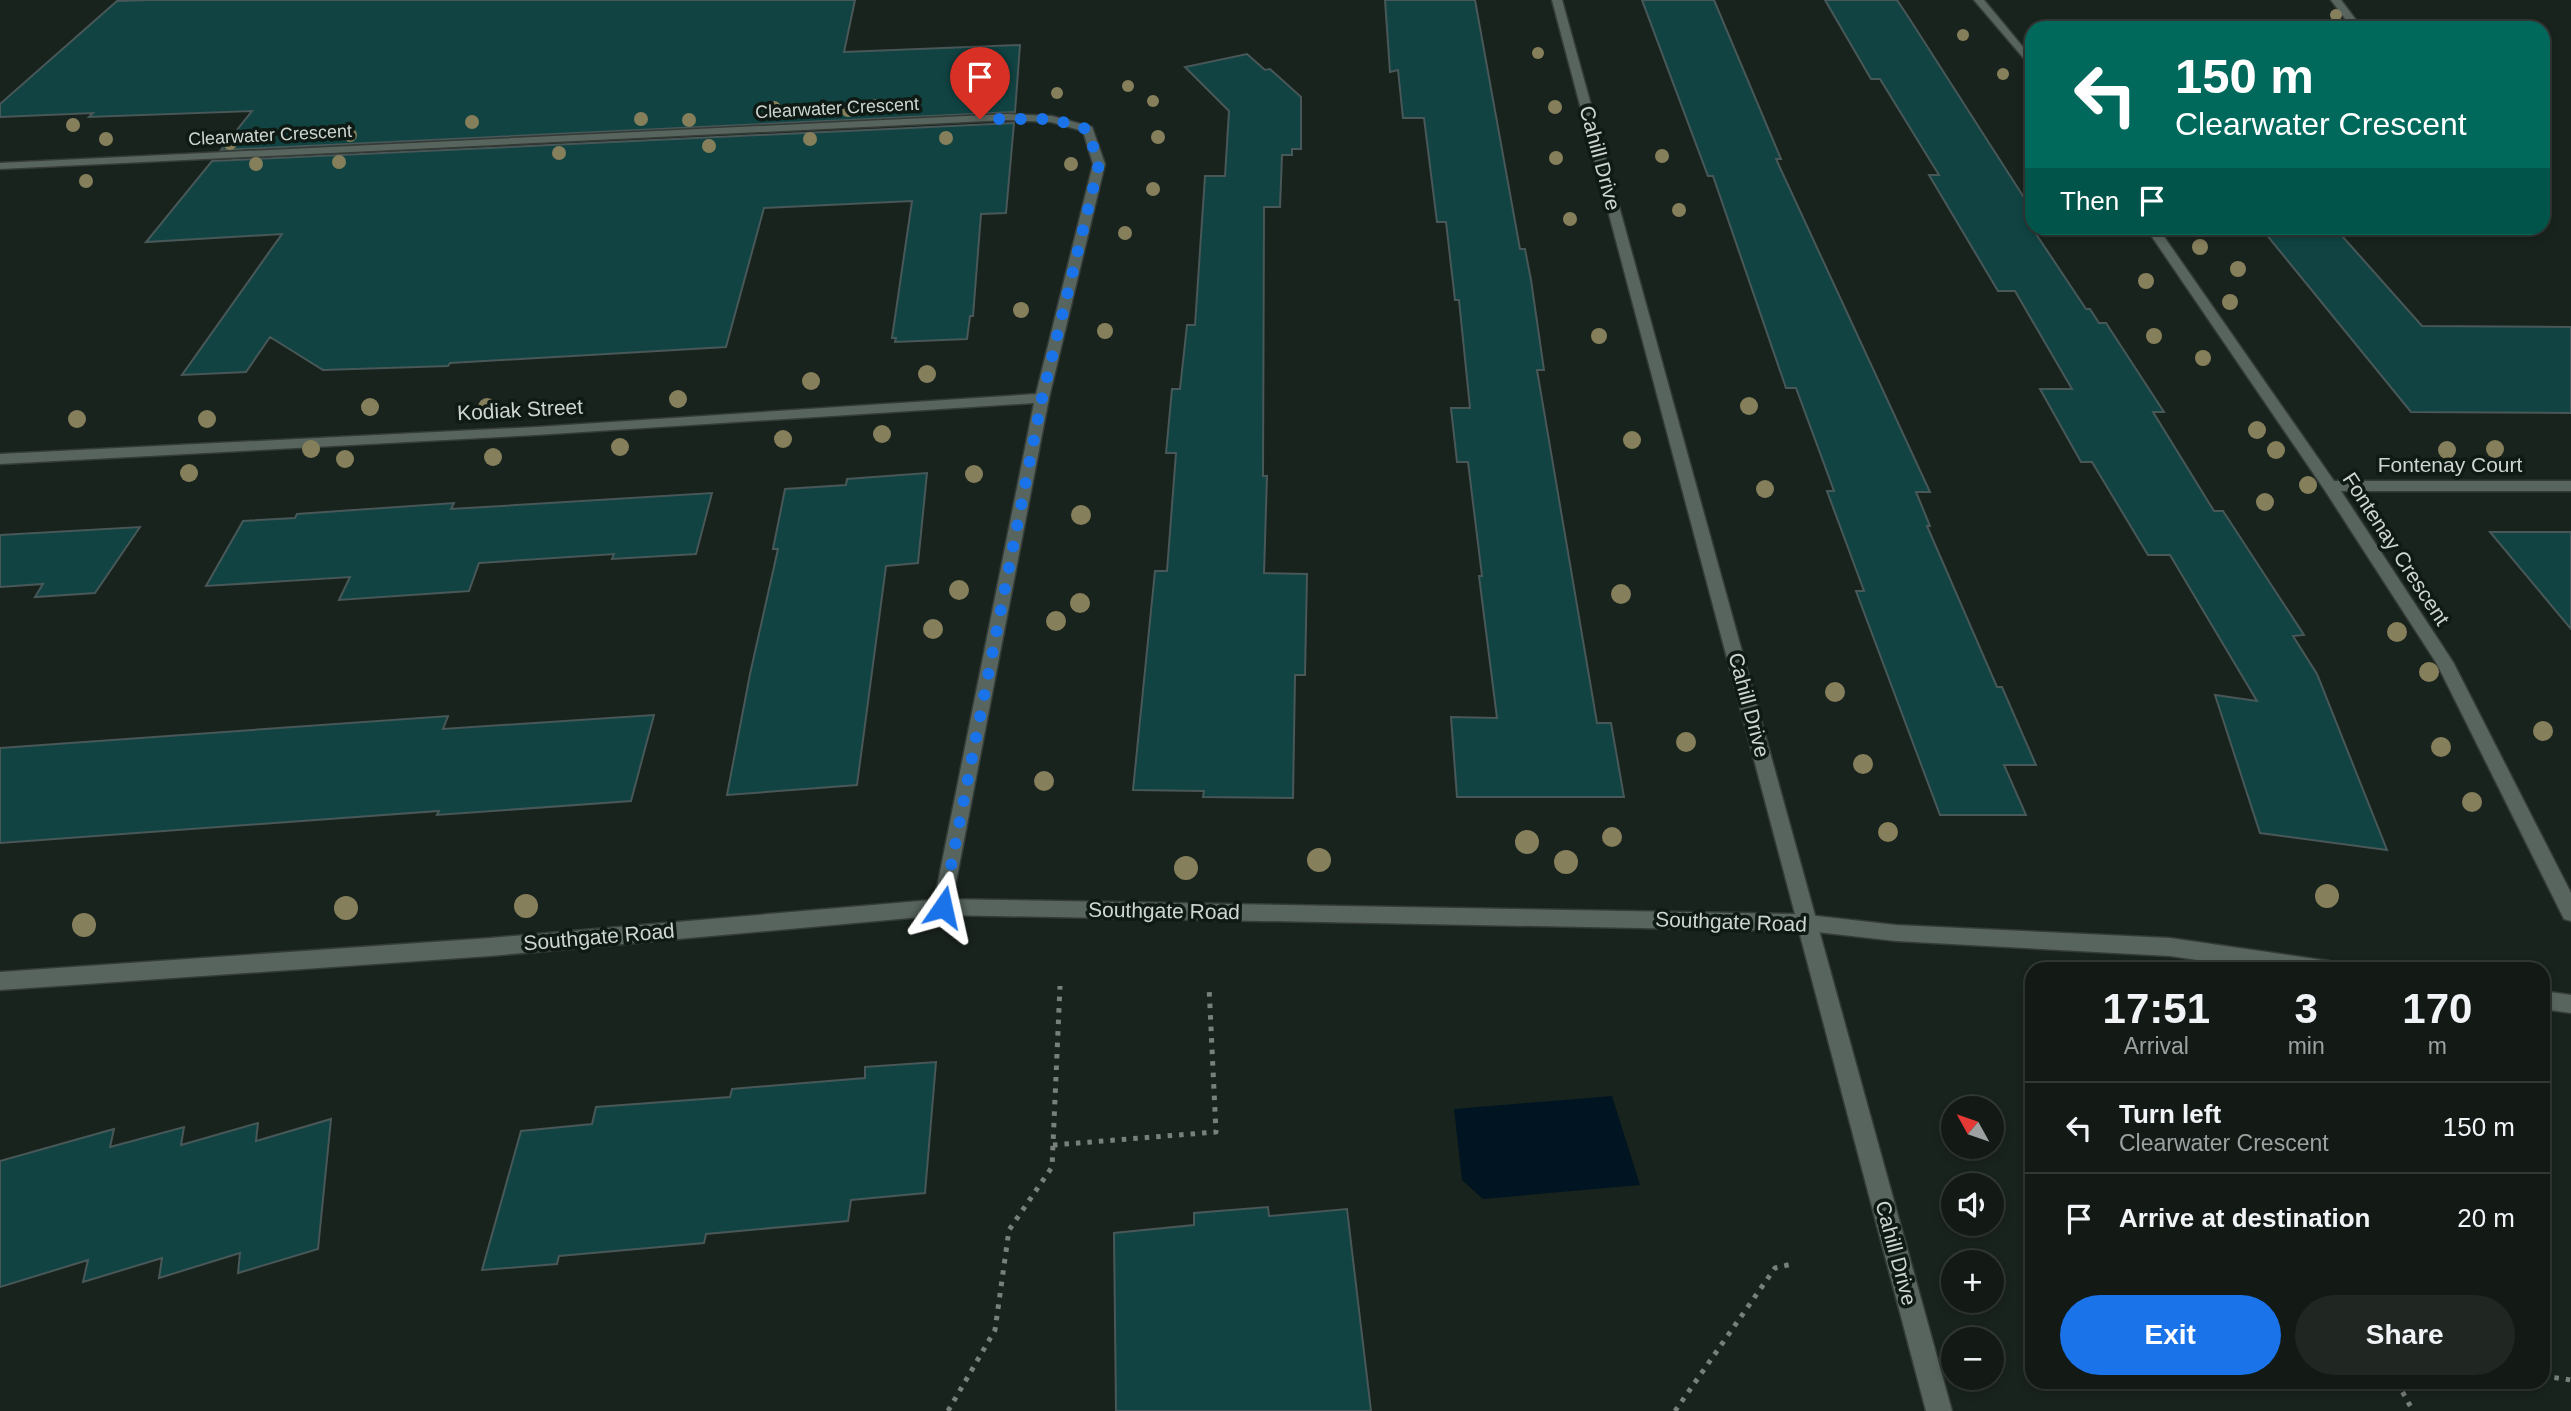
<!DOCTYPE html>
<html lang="en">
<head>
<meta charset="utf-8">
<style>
  body { margin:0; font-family:Arial,sans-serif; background:#202723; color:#f1f3f6; height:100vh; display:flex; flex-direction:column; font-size:26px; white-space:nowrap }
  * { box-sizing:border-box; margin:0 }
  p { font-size:23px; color:#9da1a1 }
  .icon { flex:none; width:38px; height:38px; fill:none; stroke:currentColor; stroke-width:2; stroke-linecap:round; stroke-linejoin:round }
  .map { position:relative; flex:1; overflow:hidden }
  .drawer { position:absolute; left:2025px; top:962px; width:525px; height:427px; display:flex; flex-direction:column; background:#131a16; border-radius:21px; box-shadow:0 4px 10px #0003,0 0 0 2px #323835 }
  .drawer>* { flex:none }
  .guide { position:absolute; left:2025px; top:21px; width:525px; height:214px; border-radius:21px; box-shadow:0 4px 10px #0003,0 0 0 2px #323835; background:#00695c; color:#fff; overflow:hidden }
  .needle { width:46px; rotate:310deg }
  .tools { position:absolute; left:1941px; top:1096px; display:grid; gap:14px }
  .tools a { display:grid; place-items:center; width:63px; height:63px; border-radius:50%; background:#131a16; box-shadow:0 4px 10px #0003,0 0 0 2px #323835; font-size:35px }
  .pin { position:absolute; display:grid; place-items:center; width:60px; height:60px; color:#fff; margin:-72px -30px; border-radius:50% 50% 50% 0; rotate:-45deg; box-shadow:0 0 7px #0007 }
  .pin .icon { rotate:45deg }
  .me { position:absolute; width:77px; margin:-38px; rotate:11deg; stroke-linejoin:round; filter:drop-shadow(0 0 5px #0008) }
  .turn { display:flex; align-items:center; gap:24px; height:147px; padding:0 35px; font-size:32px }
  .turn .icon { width:91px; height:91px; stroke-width:2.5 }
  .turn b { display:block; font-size:49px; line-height:60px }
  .then { display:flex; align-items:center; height:66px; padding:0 35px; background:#0003; gap:14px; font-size:26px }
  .eta { display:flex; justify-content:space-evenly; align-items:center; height:119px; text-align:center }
  .eta b { font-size:42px; font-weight:700; line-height:49px }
  .primary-button { display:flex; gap:14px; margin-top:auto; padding:14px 35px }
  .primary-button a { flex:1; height:80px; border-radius:42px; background:#1a73e8; color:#fff; font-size:28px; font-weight:700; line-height:80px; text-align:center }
  .primary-button a+a { background:#202723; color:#f1f3f6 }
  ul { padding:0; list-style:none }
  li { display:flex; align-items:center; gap:21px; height:91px; padding:0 35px; border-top:2px solid #323835 }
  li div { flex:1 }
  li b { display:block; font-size:26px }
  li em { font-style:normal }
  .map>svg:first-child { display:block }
  .water { fill:#001521 }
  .building { fill:#114343; stroke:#485757; stroke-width:2 }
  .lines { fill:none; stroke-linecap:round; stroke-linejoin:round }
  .minor-casing { stroke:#353c38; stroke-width:3 }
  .tertiary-casing { stroke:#353c38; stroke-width:3 }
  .path { stroke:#78807b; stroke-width:5; stroke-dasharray:4.5 7; stroke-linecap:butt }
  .minor { fill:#58655e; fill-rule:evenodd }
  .tertiary { fill:#58655e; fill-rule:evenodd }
  .tree { fill:#867f5b }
  .route { stroke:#1a73e8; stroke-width:12; stroke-dasharray:0 21.6 }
  .labels { text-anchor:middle; stroke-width:7; stroke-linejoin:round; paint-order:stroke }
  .far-street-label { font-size:18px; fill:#cfd6d2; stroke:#0f1a14 }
  .street-label { font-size:21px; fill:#cfd6d2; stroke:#0f1a14 }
</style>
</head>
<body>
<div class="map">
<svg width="2571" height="1411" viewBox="0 0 2571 1411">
  <rect width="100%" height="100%" fill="#19231d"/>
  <path class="water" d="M 1612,1096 L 1640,1185 L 1483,1199 L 1462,1180 L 1454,1109 Z"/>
  <path class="building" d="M 148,0 L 855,0 L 844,52 L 1020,45 L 1015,112 L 221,150 L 252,111 L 89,117 L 93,113 L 0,117 L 0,104 L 117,1 Z
    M 1385,0 L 1475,0 L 1520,249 L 1525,249 L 1531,280 L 1544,370 L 1537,370 L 1597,723 L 1611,723 L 1624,797 L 1457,797 L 1451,717 L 1497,718 L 1479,576 L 1482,576 L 1468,462 L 1457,462 L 1451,408 L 1470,408 L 1459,300 L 1455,300 L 1446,222 L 1437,222 L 1424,118 L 1403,118 L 1398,70 L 1390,72 Z
    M 1642,0 L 1714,0 L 1781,159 L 1776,159 L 1930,492 L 1916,492 L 1930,526 L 1927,526 L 1997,687 L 2002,687 L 2036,765 L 2004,765 L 2026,815 L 1940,815 L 1856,591 L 1864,591 L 1827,491 L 1834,491 L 1796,388 L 1786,388 L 1713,176 L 1708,176 Z
    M 1825,0 L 1897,0 L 1909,18 L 2032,210 L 2032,228 L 2086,309 L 2090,309 L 2099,323 L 2106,323 L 2164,412 L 2153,412 L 2214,511 L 2223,511 L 2304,635 L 2293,636 L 2317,674 L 2387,850 L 2260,833 L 2215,695 L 2257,701 L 2170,555 L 2148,555 L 2092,462 L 2081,462 L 2040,389 L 2072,389 L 2015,291 L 1998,291 L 1929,175 L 1939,175 L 1880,79 L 1871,79 Z
    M 1247,54 L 1265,70 L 1270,69 L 1301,97 L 1301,149 L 1292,149 L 1292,155 L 1282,155 L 1280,207 L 1264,207 L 1263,476 L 1267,476 L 1264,573 L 1307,574 L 1305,675 L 1295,675 L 1293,798 L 1203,797 L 1204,791 L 1133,790 L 1155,571 L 1167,571 L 1176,453 L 1166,453 L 1172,389 L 1180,389 L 1187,325 L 1195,325 L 1205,176 L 1225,176 L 1229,111 L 1185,67 Z
    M 1014,123 L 1006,213 L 981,214 L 973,316 L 970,316 L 967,339 L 895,342 L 896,338 L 892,338 L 912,201 L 764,208 L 726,347 L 450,363 L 448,366 L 323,370 L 270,337 L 246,372 L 182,375 L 282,234 L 146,242 L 212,161 Z
    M 2261,228 L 2335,228 L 2422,326 L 2571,327 L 2571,413 L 2411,412 Z
    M 927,473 L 918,563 L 886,566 L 857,785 L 727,795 L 750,674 L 778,549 L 773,549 L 785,489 L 846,485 L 847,479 Z
    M 712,493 L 696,554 L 612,559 L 614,554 L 479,563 L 469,591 L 339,600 L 350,577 L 206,586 L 243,521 L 295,518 L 297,514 L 454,503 L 451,509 Z
    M 140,527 L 95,593 L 35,597 L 43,584 L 0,587 L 0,535 Z
    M 2490,532 L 2571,532 L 2571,629 Z
    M 654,715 L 631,801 L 437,815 L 439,811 L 0,843 L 0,748 L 448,716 L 443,729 Z
    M 936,1062 L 925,1193 L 851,1200 L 848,1221 L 706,1234 L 704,1243 L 559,1256 L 557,1264 L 482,1270 L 521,1131 L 592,1124 L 596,1107 L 730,1097 L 732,1089 L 865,1078 L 865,1067 Z
    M 331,1119 L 318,1249 L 238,1273 L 240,1253 L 159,1278 L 162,1258 L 83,1282 L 88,1260 L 0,1287 L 0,1161 L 114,1129 L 110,1147 L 184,1127 L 181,1145 L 258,1123 L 256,1141 Z
    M 1268,1207 L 1269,1216 L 1347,1209 L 1371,1411 L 1116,1411 L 1114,1233 L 1194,1225 L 1194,1213 Z"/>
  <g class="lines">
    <g class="minor-casing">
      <path id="minor" d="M 1974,0 L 1984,0 L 2032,58 L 2032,68 Z
        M 2331,0 L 2341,0 L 2362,28 L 2352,28 Z
        M 1007,114 L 1052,116 L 1092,127 L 1105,164 L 1049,398 L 950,913 L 943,915 L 936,913 L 933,907 L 1034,403 L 536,435 L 0,464 L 0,454 L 536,427 L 1036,394 L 1093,164 L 1083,131 L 1051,122 L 1007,120 L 0,169 L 0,163 Z
        M 2146,228 L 2158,228 L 2334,481 L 2571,481 L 2571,491 L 2341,491 L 2453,662 L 2571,893 L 2571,921 L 2564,919 L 2437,664 L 2324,489 Z
        M 1808,915 L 1896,925 L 2170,938 L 2329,961 L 2336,964 L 2339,970 L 2265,970 L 2170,956 L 1896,941 L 1808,931 L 1801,929 L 1798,923 L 1801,917 Z
        M 2543,991 L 2571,995 L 2571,1013 L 2543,1009 Z"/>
    </g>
    <g class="tertiary-casing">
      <path id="tertiary" d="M 1552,0 L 1562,0 L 1952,1411 L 1926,1411 L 1799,931 L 943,915 L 490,956 L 0,990 L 0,972 L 490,938 L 943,899 L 1795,914 Z"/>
    </g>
    <path class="path" d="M 1053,1145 L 1216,1132 L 1209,986
      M 2543,1376 L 2571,1380
      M 2397,1382 L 2413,1411
      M 948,1411 L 995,1330 L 1009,1230 L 1052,1167 L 1060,986
      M 1675,1411 L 1775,1268 L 1792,1264"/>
    <use href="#minor" class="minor"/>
    <use href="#tertiary" class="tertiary"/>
  </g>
  <g class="tree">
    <circle cx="2336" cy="15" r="6"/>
    <circle cx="1963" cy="35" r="6"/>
    <circle cx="1538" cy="53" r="6"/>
    <circle cx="2003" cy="74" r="6"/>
    <circle cx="1128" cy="86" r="6"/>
    <circle cx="1057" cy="93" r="6"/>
    <circle cx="1153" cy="101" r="6"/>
    <circle cx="873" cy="106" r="7"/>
    <circle cx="1555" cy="107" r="7"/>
    <circle cx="774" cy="108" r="7"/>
    <circle cx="848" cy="110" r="7"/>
    <circle cx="641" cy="119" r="7"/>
    <circle cx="689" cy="120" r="7"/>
    <circle cx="472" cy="122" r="7"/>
    <circle cx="73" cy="125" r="7"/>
    <circle cx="350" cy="135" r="7"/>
    <circle cx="1158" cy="137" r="7"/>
    <circle cx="946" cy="138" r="7"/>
    <circle cx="106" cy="139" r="7"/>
    <circle cx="810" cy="139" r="7"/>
    <circle cx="230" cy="143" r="7"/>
    <circle cx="709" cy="146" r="7"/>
    <circle cx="559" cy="153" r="7"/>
    <circle cx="1662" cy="156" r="7"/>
    <circle cx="1556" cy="158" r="7"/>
    <circle cx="339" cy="162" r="7"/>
    <circle cx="256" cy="164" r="7"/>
    <circle cx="1071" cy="164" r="7"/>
    <circle cx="86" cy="181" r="7"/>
    <circle cx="1153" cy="189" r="7"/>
    <circle cx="1679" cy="210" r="7"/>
    <circle cx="1570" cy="219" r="7"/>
    <circle cx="1125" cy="233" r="7"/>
    <circle cx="2200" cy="247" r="8"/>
    <circle cx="2238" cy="269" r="8"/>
    <circle cx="2146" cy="281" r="8"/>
    <circle cx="2230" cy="302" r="8"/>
    <circle cx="1021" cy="310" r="8"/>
    <circle cx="1105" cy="331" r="8"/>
    <circle cx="1599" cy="336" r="8"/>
    <circle cx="2154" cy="336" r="8"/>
    <circle cx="2203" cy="358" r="8"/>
    <circle cx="927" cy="374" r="9"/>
    <circle cx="811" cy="381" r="9"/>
    <circle cx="678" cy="399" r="9"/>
    <circle cx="1749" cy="406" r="9"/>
    <circle cx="370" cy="407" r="9"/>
    <circle cx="487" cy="407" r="9"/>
    <circle cx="77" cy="419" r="9"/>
    <circle cx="207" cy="419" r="9"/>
    <circle cx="2257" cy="430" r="9"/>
    <circle cx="882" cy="434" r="9"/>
    <circle cx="783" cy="439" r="9"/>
    <circle cx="1632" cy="440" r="9"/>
    <circle cx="620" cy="447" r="9"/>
    <circle cx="311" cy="449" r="9"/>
    <circle cx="2495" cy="449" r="9"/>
    <circle cx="2276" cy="450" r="9"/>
    <circle cx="2447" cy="450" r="9"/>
    <circle cx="493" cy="457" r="9"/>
    <circle cx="345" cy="459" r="9"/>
    <circle cx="189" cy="473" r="9"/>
    <circle cx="974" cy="474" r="9"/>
    <circle cx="2308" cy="485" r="9"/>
    <circle cx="1765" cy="489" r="9"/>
    <circle cx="2265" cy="502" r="9"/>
    <circle cx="1081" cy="515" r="10"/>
    <circle cx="959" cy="590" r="10"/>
    <circle cx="1621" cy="594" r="10"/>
    <circle cx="1080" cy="603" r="10"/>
    <circle cx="1056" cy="621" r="10"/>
    <circle cx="933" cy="629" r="10"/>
    <circle cx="2397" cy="632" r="10"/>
    <circle cx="2429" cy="672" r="10"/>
    <circle cx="1835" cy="692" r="10"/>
    <circle cx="2543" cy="731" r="10"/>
    <circle cx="1686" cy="742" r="10"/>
    <circle cx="2441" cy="747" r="10"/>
    <circle cx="1863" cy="764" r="10"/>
    <circle cx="1044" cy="781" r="10"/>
    <circle cx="2472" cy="802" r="10"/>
    <circle cx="1888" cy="832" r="10"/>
    <circle cx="1612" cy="837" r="10"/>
    <circle cx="1527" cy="842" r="12"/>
    <circle cx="1319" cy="860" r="12"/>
    <circle cx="1566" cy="862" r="12"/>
    <circle cx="1186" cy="868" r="12"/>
    <circle cx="2327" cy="896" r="12"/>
    <circle cx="526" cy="906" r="12"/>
    <circle cx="346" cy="908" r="12"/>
    <circle cx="84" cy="925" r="12"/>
  </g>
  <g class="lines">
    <path class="route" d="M 943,907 L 1042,398 L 1099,164 L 1087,129 L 1052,119 L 980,119"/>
  </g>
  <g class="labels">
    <g class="far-street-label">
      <text transform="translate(837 108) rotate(-3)" y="6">Clearwater Crescent</text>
      <text transform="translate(270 135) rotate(-3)" y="6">Clearwater Crescent</text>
    </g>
    <g class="street-label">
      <text transform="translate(1600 158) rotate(75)" y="7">Cahill Drive</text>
      <text transform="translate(520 410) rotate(-3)" y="7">Kodiak Street</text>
      <text x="2450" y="472">Fontenay Court</text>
      <text transform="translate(2396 549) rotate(57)" y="7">Fontenay Crescent</text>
      <text transform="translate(1749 705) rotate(75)" y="7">Cahill Drive</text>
      <text transform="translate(1164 911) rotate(1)" y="7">Southgate Road</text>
      <text transform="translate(1731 922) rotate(2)" y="7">Southgate Road</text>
      <text transform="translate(599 937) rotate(-5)" y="7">Southgate Road</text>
      <text transform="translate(1896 1253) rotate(75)" y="7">Cahill Drive</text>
    </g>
  </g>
</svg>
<div class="tools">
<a><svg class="needle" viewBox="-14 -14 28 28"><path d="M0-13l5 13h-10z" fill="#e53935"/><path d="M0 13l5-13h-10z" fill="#9da1a1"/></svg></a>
<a><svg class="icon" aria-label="sound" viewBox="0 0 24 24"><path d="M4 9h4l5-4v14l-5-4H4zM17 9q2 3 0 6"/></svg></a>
<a>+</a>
<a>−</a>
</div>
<div class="pin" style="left:980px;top:119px;background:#d93025"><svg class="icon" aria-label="arrive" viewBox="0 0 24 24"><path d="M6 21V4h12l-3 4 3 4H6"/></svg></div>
<svg class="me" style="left:943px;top:907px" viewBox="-20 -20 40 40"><path d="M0-17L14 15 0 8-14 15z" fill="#1a73e8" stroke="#fff" stroke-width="4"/></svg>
<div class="guide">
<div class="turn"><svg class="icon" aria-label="left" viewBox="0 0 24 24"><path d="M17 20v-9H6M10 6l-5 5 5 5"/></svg><div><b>150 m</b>Clearwater Crescent</div></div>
<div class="then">Then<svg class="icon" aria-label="arrive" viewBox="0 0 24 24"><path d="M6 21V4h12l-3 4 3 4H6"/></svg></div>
</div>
<section class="drawer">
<div class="eta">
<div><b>17:51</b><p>Arrival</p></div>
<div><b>3</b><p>min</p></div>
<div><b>170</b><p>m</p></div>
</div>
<ul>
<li><svg class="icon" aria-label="left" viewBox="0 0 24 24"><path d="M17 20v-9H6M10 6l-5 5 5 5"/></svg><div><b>Turn left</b><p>Clearwater Crescent</p></div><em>150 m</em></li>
<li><svg class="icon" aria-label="arrive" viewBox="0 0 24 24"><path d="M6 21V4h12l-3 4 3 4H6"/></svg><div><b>Arrive at destination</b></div><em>20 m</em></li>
</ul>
<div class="primary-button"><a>Exit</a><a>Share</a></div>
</section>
</div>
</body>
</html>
